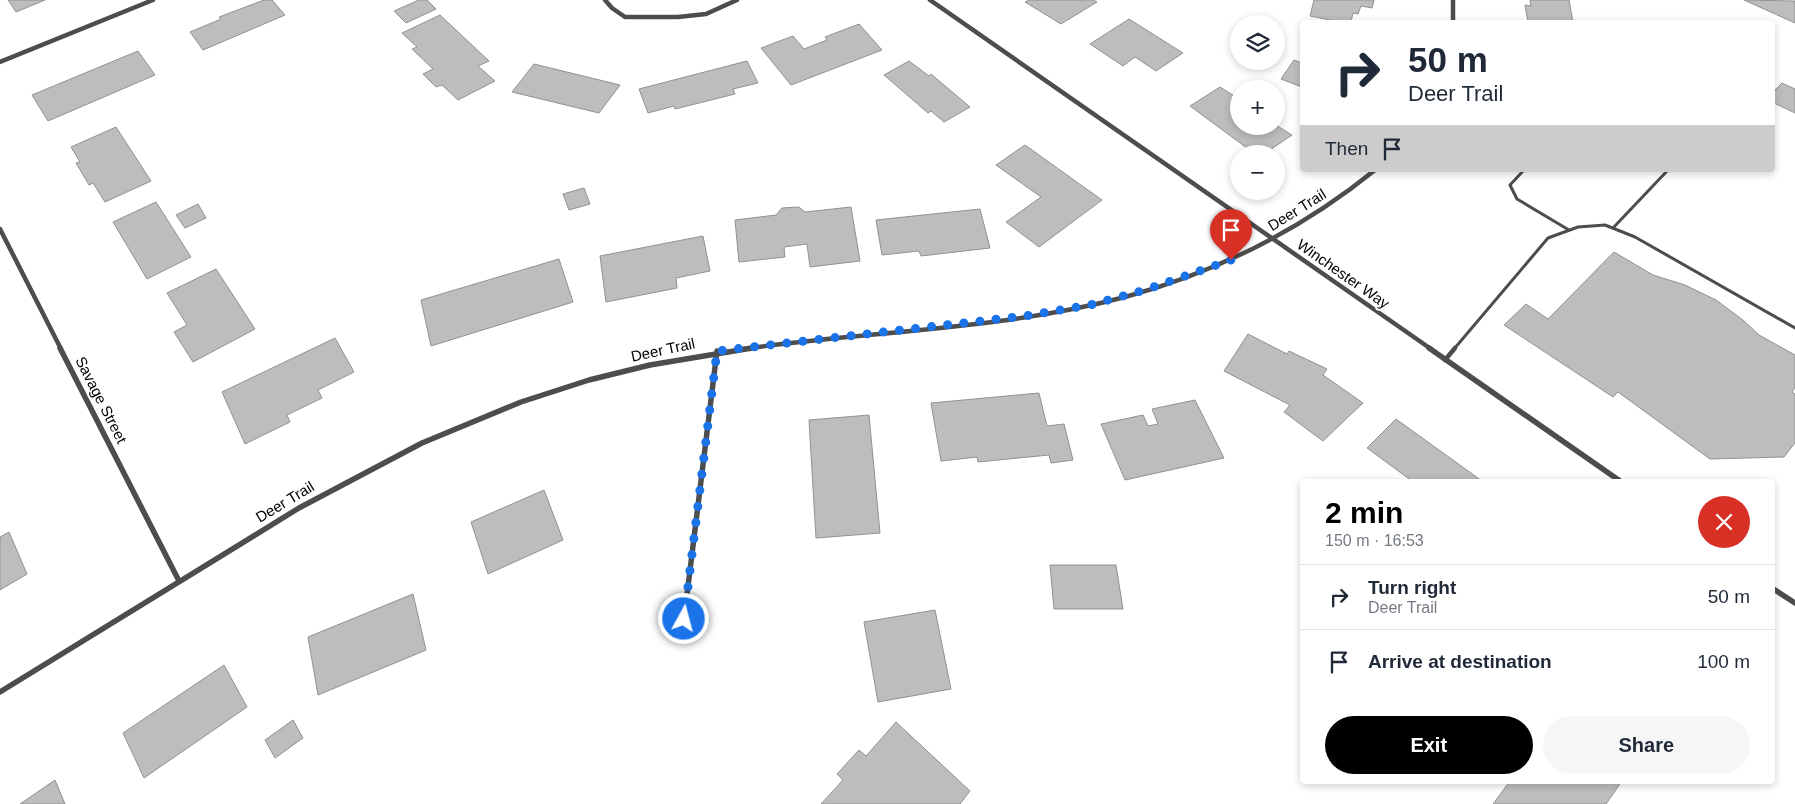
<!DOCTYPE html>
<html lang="en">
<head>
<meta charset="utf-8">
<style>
  body { margin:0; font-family:Helvetica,sans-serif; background:#f6f6f7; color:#1f2937; height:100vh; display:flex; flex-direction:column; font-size:19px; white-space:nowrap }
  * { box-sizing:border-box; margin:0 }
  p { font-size:16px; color:#747a83 }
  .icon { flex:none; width:28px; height:28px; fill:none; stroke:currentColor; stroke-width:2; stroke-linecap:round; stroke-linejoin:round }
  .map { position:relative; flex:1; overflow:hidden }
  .side { position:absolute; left:1300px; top:479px; width:475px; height:305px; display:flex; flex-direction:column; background:#fff; border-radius:5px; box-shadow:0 2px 8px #0003 }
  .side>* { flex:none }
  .banner { position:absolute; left:1300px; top:20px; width:475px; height:152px; border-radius:5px; box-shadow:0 2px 8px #0003; background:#fff; color:#1f2937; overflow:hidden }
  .buttons { position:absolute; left:1230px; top:15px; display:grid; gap:10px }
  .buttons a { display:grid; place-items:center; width:55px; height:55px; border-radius:50%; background:#fff; box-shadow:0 2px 8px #0003; font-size:25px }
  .pin { position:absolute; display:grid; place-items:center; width:42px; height:42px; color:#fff; margin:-51px -21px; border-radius:50% 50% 50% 0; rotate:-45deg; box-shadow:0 0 5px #0007 }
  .pin .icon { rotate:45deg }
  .me { position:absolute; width:55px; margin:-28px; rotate:7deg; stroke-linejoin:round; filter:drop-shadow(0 0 4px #0008) }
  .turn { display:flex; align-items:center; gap:18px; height:105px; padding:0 25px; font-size:22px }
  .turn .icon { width:65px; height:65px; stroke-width:2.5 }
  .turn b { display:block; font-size:35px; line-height:42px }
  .then { display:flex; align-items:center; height:48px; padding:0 25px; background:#0003; gap:10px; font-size:19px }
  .round { display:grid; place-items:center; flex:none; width:52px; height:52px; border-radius:26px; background:#f6f6f7 }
  .head { display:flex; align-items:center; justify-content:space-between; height:85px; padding:0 25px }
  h1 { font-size:30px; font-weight:700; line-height:38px; color:#000 }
  .action { display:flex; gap:10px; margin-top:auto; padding:10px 25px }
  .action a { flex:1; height:58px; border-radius:30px; background:#000; color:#fff; font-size:20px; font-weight:700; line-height:58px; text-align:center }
  .action a+a { background:#f6f6f7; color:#1f2937 }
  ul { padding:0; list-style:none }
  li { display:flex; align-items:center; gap:15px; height:65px; padding:0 25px; border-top:1px solid #e0e1e3 }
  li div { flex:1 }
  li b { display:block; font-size:19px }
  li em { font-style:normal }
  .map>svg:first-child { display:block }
  .building { fill:#bdbdbd; stroke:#919191 }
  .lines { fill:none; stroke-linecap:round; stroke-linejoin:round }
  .service-far1 { stroke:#4d4d4d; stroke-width:3 }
  .service { stroke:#4d4d4d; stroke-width:4.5 }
  .minor-far1 { stroke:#4d4d4d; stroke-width:4.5 }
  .minor { stroke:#4d4d4d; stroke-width:5.5 }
  .route { stroke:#1a73e8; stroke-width:9; stroke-dasharray:0 16.2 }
  .labels { text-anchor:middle; stroke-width:4; stroke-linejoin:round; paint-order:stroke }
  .street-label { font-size:15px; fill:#000; stroke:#fff }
</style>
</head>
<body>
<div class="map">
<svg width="1795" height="804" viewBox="0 0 1795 804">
  <rect width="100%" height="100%" fill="#fff"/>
  <path class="building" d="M 8,0 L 45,0 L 16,12 Z
    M 264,0 L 272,0 L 285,15 L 203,50 L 190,32 L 221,19 L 219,17 Z
    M 419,0 L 427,0 L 436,9 L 406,23 L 394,11 Z
    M 1029,0 L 1093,0 L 1097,2 L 1061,24 L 1025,2 Z
    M 1314,0 L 1374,0 L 1372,8 L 1361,6 L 1358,14 L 1353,13 L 1351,22 L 1340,22 L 1310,16 Z
    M 1530,0 L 1569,0 L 1573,22 L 1528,22 L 1525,5 L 1531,6 Z
    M 1744,0 L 1795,1 L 1795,23 Z
    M 440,15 L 489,61 L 478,66 L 495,81 L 458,100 L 442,85 L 436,87 L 423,74 L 433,69 L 412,49 L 417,47 L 402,33 Z
    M 1129,19 L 1183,53 L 1156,71 L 1135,57 L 1123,66 L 1090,44 Z
    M 859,24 L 882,50 L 791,85 L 761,48 L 793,36 L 804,49 L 827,40 L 825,37 Z
    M 138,51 L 155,75 L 48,121 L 32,95 Z
    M 1294,60 L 1302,63 L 1302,87 L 1281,79 Z
    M 747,61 L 758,83 L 733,89 L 735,94 L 675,109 L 674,106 L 648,113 L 639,89 Z
    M 909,61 L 929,76 L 931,74 L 970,107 L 944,122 L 931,111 L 928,113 L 884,75 Z
    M 534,64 L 620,85 L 599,113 L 512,92 Z
    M 1782,83 L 1795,89 L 1795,113 L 1772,102 L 1772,93 Z
    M 1220,87 L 1239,99 L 1239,126 L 1276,126 L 1276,125 L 1292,135 L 1264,154 L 1255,154 L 1190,106 Z
    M 116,127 L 151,181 L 105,202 L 93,183 L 89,185 L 76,163 L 80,162 L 71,147 Z
    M 1025,145 L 1102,200 L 1039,247 L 1006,222 L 1041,197 L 996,165 Z
    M 584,188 L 590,204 L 569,210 L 563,194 Z
    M 156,202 L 191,257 L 147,279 L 113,222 Z
    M 198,204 L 206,218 L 185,228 L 176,215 Z
    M 799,207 L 805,212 L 851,207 L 860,261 L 810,267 L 807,244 L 784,247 L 785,257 L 739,262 L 735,220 L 776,215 L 782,208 Z
    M 980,209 L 990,248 L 921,256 L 919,251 L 882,255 L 876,220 Z
    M 703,236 L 710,271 L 676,278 L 677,288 L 606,302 L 600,256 Z
    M 1614,252 L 1653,275 L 1685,285 L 1716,300 L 1743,320 L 1759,335 L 1795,355 L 1795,388 L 1792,392 L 1795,394 L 1795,443 L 1784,457 L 1710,459 L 1618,392 L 1613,397 L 1504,325 L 1526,304 L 1548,319 Z
    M 559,259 L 573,302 L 431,346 L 421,300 Z
    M 216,269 L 255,329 L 193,362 L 174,332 L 187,325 L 167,293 Z
    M 1248,334 L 1287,354 L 1289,351 L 1327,369 L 1323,375 L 1363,403 L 1323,441 L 1284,412 L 1290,405 L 1224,371 Z
    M 335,338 L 354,372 L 318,390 L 322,398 L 287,415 L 290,422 L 245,444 L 222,392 Z
    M 1039,393 L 1047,426 L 1064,424 L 1073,460 L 1051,463 L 1049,455 L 978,462 L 977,457 L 941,461 L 931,403 Z
    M 1195,400 L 1224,458 L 1125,480 L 1101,424 L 1143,415 L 1148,426 L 1158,424 L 1152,409 Z
    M 869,415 L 880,533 L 816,538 L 809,420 Z
    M 1396,419 L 1482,481 L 1412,481 L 1367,448 Z
    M 544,490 L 563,540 L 488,574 L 471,522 Z
    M 9,532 L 27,574 L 0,590 L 0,537 Z
    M 1050,565 L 1116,565 L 1123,609 L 1054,609 Z
    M 413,594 L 426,650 L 318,695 L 308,637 Z
    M 935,610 L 951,689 L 878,702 L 864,622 Z
    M 224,665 L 247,707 L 144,778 L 123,733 Z
    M 293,720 L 303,738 L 275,758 L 265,740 Z
    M 896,722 L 970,791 L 960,804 L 821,804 L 843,780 L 837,774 L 859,750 L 866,756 Z
    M 55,780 L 65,804 L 20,804 Z
    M 1510,781 L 1622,781 L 1606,804 L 1493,804 Z"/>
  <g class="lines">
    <path class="service-far1" d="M 1524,170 L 1510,185 L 1517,199 L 1569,230
      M 1613,228 L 1668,170
      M 1454,349 L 1548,238 L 1578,227 L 1605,225 L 1635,237 L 1795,328"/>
    <path class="service" d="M 1445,360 L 1455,348"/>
    <path class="minor-far1" d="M 605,0 L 612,8 L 625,17 L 678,17 L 706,14 L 737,0
      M 930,0 L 1431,349
      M 1453,0 L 1453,22
      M 0,62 L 153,0
      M 0,229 L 61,349
      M 743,349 C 870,331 1001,330 1125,297 C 1217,272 1301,230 1375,170"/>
    <path class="minor" d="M 60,348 L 179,581
      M 1429,348 L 1620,481
      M 1772,588 L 1795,603
      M 684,619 L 717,351
      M 0,692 L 299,508 L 422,443 L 521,402 L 589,380 L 650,365 L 752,348"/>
  </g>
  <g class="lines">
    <path class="route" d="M 684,619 L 717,351 L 1025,316 L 1090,305 L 1145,290 L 1231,260"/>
  </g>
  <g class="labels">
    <g class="street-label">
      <text transform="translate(1297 210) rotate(-32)" y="5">Deer Trail</text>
      <text transform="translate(1343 274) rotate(35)" y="5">Winchester Way</text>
      <text transform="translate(663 350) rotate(-12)" y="5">Deer Trail</text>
      <text transform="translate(101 400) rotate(63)" y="5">Savage Street</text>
      <text transform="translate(285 502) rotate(-31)" y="5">Deer Trail</text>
    </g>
  </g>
</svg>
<div class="buttons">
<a><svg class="icon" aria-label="layers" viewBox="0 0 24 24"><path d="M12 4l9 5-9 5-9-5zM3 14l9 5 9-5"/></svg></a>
<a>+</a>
<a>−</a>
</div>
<div class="pin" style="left:1231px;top:260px;background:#d93025"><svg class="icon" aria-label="arrive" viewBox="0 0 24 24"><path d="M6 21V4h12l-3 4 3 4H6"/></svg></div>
<svg class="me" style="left:684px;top:619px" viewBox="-20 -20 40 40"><circle r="17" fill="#1a73e8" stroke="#fff" stroke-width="3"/><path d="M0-11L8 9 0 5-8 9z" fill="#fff"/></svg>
<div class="banner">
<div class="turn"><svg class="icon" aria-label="right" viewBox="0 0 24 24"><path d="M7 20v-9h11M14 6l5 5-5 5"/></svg><div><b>50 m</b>Deer Trail</div></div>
<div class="then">Then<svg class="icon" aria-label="arrive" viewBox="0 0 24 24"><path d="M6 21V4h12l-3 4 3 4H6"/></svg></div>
</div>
<section class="side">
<div class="head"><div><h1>2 min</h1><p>150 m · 16:53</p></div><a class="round" style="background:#d93025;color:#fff"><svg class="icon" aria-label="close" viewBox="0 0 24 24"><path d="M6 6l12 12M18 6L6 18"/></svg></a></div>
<ul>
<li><svg class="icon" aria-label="right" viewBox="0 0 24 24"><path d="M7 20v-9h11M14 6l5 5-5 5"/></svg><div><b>Turn right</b><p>Deer Trail</p></div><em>50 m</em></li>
<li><svg class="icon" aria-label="arrive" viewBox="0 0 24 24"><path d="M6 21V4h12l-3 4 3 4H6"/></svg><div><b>Arrive at destination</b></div><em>100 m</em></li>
</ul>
<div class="action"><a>Exit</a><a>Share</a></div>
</section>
</div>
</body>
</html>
